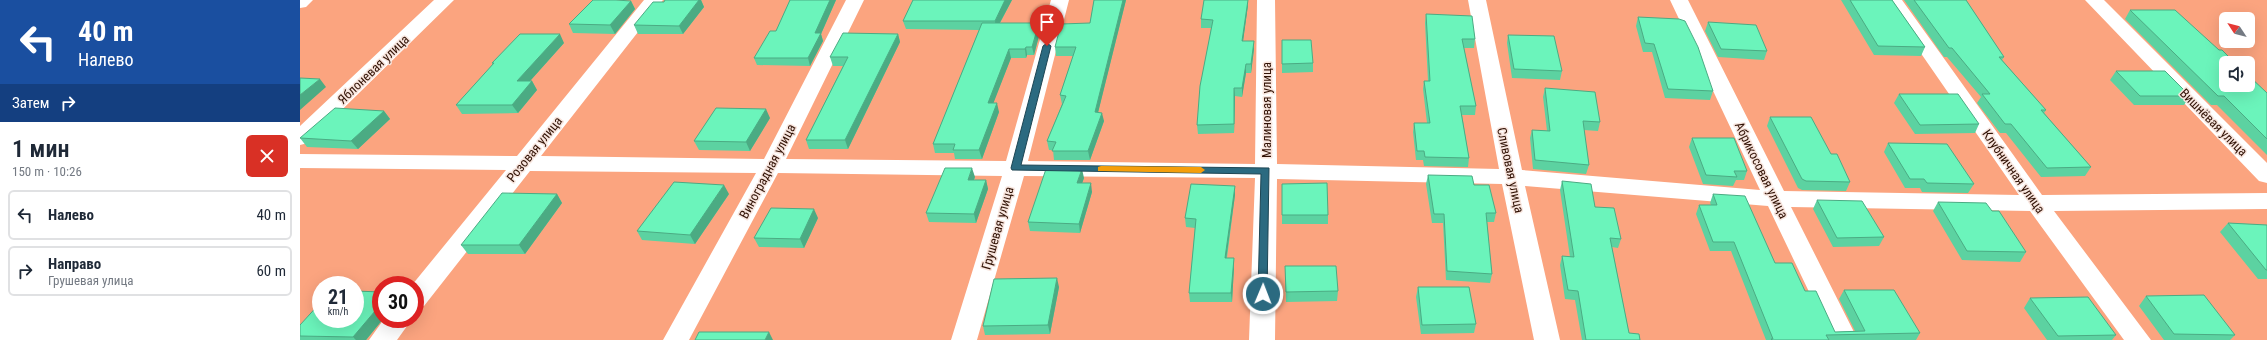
<!DOCTYPE html>
<html lang="ru">
<head>
<meta charset="utf-8">
<style>
  body { margin:0; font-family:"Roboto Condensed",sans-serif; background:#f6f6f7; color:#1f2937; height:100vh; display:flex; flex-direction:column; font-size:15px; white-space:nowrap }
  * { box-sizing:border-box; margin:0 }
  p { font-size:13px; color:#747a83 }
  .icon { flex:none; width:22px; height:22px; fill:none; stroke:currentColor; stroke-width:2; stroke-linecap:round; stroke-linejoin:round }
  .map { position:relative; flex:1; overflow:hidden }
  .drawer { display:flex; flex-direction:column; background:#fff; width:300px }
  .drawer>* { flex:none }
  .banner { background:#1a4fa0; color:#fff; overflow:hidden }
  .needle { width:26px; rotate:306deg }
  .tools { position:absolute; left:1919px; top:12px; display:grid; gap:8px }
  .tools a { display:grid; place-items:center; width:36px; height:36px; border-radius:6px; background:#fff; box-shadow:0 4px 16px #0002; font-size:20px }
  .speed { position:absolute; left:12px; top:276px; display:flex; gap:8px; font-size:20px; font-weight:700; text-align:center }
  .speed>* { display:grid; place-content:center; width:52px; height:52px; border-radius:50%; background:#fff; box-shadow:0 4px 16px #0002; line-height:1 }
  .speed small { font-size:10px; font-weight:400 }
  .speed .limit { border:6px solid #d22; background:#fff; color:#111 }
  .pin { position:absolute; display:grid; place-items:center; width:34px; height:34px; color:#fff; margin:-41px -17px; border-radius:50% 50% 50% 0; rotate:-45deg; box-shadow:0 0 4px #0007 }
  .pin .icon { rotate:45deg }
  .me { position:absolute; width:44px; margin:-22px; rotate:1deg; stroke-linejoin:round; filter:drop-shadow(0 0 3px #0008) }
  .turn { display:flex; align-items:center; gap:14px; height:84px; padding:0 12px; font-size:18px }
  .turn .icon { width:52px; height:52px; stroke-width:2.5 }
  .turn b { display:block; font-size:28px; line-height:34px }
  .then { display:flex; align-items:center; height:38px; padding:0 12px; background:#0003; gap:8px; font-size:15px }
  .round { display:grid; place-items:center; flex:none; width:42px; height:42px; border-radius:6px; background:#f6f6f7 }
  .overview { display:flex; align-items:center; justify-content:space-between; height:68px; padding:0 12px }
  h1 { font-size:24px; font-weight:600; line-height:30px }
  ul { padding:0; list-style:none }
  li { display:flex; align-items:center; gap:12px; height:50px; margin:0 8px 6px; padding:0 4px; border:2px solid #e0e1e3; border-radius:6px }
  li div { flex:1 }
  li b { display:block; font-size:15px }
  li em { font-style:normal }
  main { display:flex; flex:1; min-height:0 }
  .map>svg:first-child { display:block }
  .green { fill:#fba47f; fill-rule:evenodd }
  .lines { fill:none; stroke-linecap:round; stroke-linejoin:round }
  .street { fill:#fff; fill-rule:evenodd }
  .wall { fill:#5cd2a1 }
  .shaded-wall { fill:#4bab83 }
  .building { fill:#6bf4bb; stroke:#4bab83 }
  .route { fill:#2b6a80; stroke:#1c4553 }
  .slow { fill:#f59e0b }
  .labels { text-anchor:middle; stroke-width:3; stroke-linejoin:round; paint-order:stroke }
  .street-label { font-size:13px; fill:#311205; stroke:#f8e6df }
</style>
</head>
<body>
<main>
<section class="drawer">
<div class="banner">
<div class="turn"><svg class="icon" aria-label="left" viewBox="0 0 24 24"><path d="M17 20v-9H6M10 6l-5 5 5 5"/></svg><div><b>40 m</b>Налево</div></div>
<div class="then">Затем<svg class="icon" aria-label="right" viewBox="0 0 24 24"><path d="M7 20v-9h11M14 6l5 5-5 5"/></svg></div>
</div>
<div class="overview"><div><h1>1 мин</h1><p>150 m · 10:26</p></div><a class="round" style="background:#d93025;color:#fff"><svg class="icon" aria-label="close" viewBox="0 0 24 24"><path d="M6 6l12 12M18 6L6 18"/></svg></a></div>
<ul>
<li><svg class="icon" aria-label="left" viewBox="0 0 24 24"><path d="M17 20v-9H6M10 6l-5 5 5 5"/></svg><div><b>Налево</b></div><em>40 m</em></li>
<li><svg class="icon" aria-label="right" viewBox="0 0 24 24"><path d="M7 20v-9h11M14 6l5 5-5 5"/></svg><div><b>Направо</b><p>Грушевая улица</p></div><em>60 m</em></li>
</ul>
</section>
<div class="map">
<svg width="1967" height="340" viewBox="0 0 1967 340">
  <rect width="100%" height="100%" fill="#f8e6df"/>
  <path class="green" d="M 0,0 L 1967,0 L 1967,340 L 0,340 ZM 1926,19 L 1948,19 L 1948,41 L 1926,41 ZM 1926,63 L 1948,63 L 1948,85 L 1926,85 ZM 21,285 L 55,285 L 55,319 L 21,319 ZM 81,285 L 115,285 L 115,319 L 81,319 Z"/>
  <g class="lines">
    <path class="street" d="M 0,0 L 13,0 L 6,7 L 0,8 Z
      M 134,0 L 154,0 L 8,143 L 0,145 L 0,126 Z
      M 344,0 L 363,0 L 241,156 L 464,159 L 546,0 L 564,0 L 486,159 L 706,161 L 751,0 L 769,0 L 728,161 L 955,164 L 957,0 L 975,0 L 977,164 L 1199,169 L 1168,0 L 1186,0 L 1222,170 L 1460,190 L 1370,0 L 1388,0 L 1484,191 L 1719,195 L 1584,0 L 1602,0 L 1742,195 L 1967,193 L 1967,209 L 1754,211 L 1851,340 L 1824,340 L 1730,211 L 1491,207 L 1558,340 L 1532,340 L 1468,206 L 1225,186 L 1260,340 L 1234,340 L 1202,184 L 977,179 L 975,340 L 949,340 L 955,178 L 724,176 L 677,340 L 651,340 L 702,176 L 478,173 L 389,340 L 363,340 L 456,173 L 230,171 L 124,306 L 115,308 L 115,285 L 112,285 L 206,170 L 0,168 L 0,154 L 217,156 Z
      M 1785,0 L 1804,0 L 1967,163 L 1967,183 L 1959,181 Z
      M 84,319 L 112,319 L 97,340 L 69,340 Z"/>
  </g>
  <path class="wall" d="M 365,0 L 401,0 L 404,7 L 383,34 L 338,34 L 334,25 L 364,2 Z
    M 490,0 L 536,0 L 521,34 L 523,41 L 510,66 L 457,65 L 454,58 L 476,31 Z
    M 613,0 L 712,0 L 700,23 L 739,23 L 740,32 L 734,55 L 727,55 L 726,58 L 711,58 L 693,103 L 699,112 L 682,159 L 655,159 L 654,153 L 635,153 L 633,144 L 679,30 L 606,29 L 603,21 Z
    M 794,0 L 826,0 L 798,112 L 804,121 L 790,160 L 754,160 L 753,150 L 749,150 L 747,141 L 762,104 L 760,95 L 773,56 L 756,56 L 755,47 L 790,23 Z
    M 1541,0 L 1592,0 L 1625,47 L 1621,56 L 1574,55 Z
    M 1604,0 L 1666,0 L 1704,57 L 1702,60 L 1746,110 L 1744,113 L 1791,167 L 1785,176 L 1741,177 L 1706,133 L 1700,133 L 1677,103 L 1681,97 L 1647,57 L 1644,57 Z
    M 331,1 L 335,9 L 315,34 L 273,33 L 269,24 Z
    M 948,5 L 943,41 L 954,49 L 951,73 L 946,73 L 942,97 L 935,96 L 934,133 L 898,134 L 897,125 L 911,28 L 901,28 L 901,19 Z
    M 1830,10 L 1919,50 L 1967,93 L 1967,155 L 1917,105 L 1911,105 L 1825,19 Z
    M 1126,14 L 1175,39 L 1174,48 L 1164,48 L 1176,106 L 1175,115 L 1162,115 L 1169,158 L 1168,167 L 1124,166 L 1123,160 L 1116,160 L 1113,132 L 1114,123 L 1127,123 L 1123,89 L 1124,81 L 1128,81 L 1125,23 Z
    M 1338,17 L 1413,91 L 1410,100 L 1365,98 L 1352,52 L 1343,52 L 1336,26 Z
    M 1408,22 L 1467,51 L 1464,60 L 1418,57 L 1405,31 Z
    M 598,34 L 600,42 L 548,149 L 509,149 L 506,140 L 543,66 L 533,66 L 530,57 Z
    M 1208,35 L 1262,71 L 1260,80 L 1212,78 L 1207,43 Z
    M 982,40 L 1013,63 L 1013,72 L 982,73 Z
    M 264,43 L 230,81 L 232,81 L 237,90 L 218,113 L 162,114 L 156,105 L 193,65 L 192,63 Z
    M 1816,71 L 1890,96 L 1884,105 L 1834,105 L 1810,80 Z
    M 1245,88 L 1300,122 L 1298,131 L 1284,130 L 1289,165 L 1286,174 L 1233,169 L 1230,138 L 1232,130 L 1247,131 L 1243,97 Z
    M 1599,94 L 1679,124 L 1675,133 L 1615,134 L 1594,103 Z
    M 84,111 L 90,119 L 58,149 L 7,147 L 0,138 Z
    M 1470,117 L 1531,154 L 1550,182 L 1546,191 L 1502,190 L 1498,188 L 1467,126 Z
    M 470,118 L 450,151 L 399,150 L 394,141 Z
    M 1392,138 L 1447,171 L 1444,180 L 1436,180 L 1433,186 L 1403,184 L 1389,147 Z
    M 1588,143 L 1674,184 L 1668,193 L 1622,192 L 1620,188 L 1605,188 L 1584,152 Z
    M 1128,175 L 1174,185 L 1196,213 L 1194,222 L 1187,222 L 1192,274 L 1190,283 L 1146,280 L 1143,223 L 1132,223 L 1126,184 Z
    M 675,177 L 674,180 L 686,180 L 688,189 L 676,223 L 629,222 L 626,213 Z
    M 784,178 L 782,183 L 792,192 L 780,233 L 730,231 L 728,222 Z
    M 1262,181 L 1295,207 L 1321,239 L 1318,248 L 1312,247 L 1329,333 L 1340,340 L 1282,340 L 1275,300 L 1265,299 L 1260,265 L 1262,256 L 1270,257 L 1260,190 Z
    M 982,184 L 1028,215 L 1028,224 L 982,224 Z
    M 935,186 L 935,195 L 927,258 L 934,258 L 934,267 L 932,302 L 890,302 L 889,293 L 895,228 L 886,227 L 885,218 Z
    M 257,194 L 262,203 L 225,254 L 168,254 L 161,245 Z
    M 429,194 L 395,244 L 342,240 L 337,231 Z
    M 1413,194 L 1475,263 L 1505,291 L 1535,332 L 1555,331 L 1539,299 L 1544,290 L 1620,333 L 1616,340 L 1466,340 L 1431,251 L 1410,251 L 1396,214 L 1399,205 L 1411,205 L 1410,203 Z
    M 1517,200 L 1584,237 L 1579,246 L 1533,247 L 1513,209 Z
    M 1638,202 L 1692,211 L 1726,252 L 1720,262 L 1662,260 L 1633,211 Z
    M 518,218 L 504,248 L 459,247 L 454,238 Z
    M 1928,223 L 1967,225 L 1967,279 L 1958,279 L 1920,232 Z
    M 985,266 L 1038,291 L 1037,301 L 986,302 Z
    M 759,287 L 750,334 L 685,335 L 683,326 Z
    M 1118,287 L 1176,324 L 1174,333 L 1121,334 L 1116,297 Z
    M 1846,296 L 1935,335 L 1930,340 L 1864,340 L 1839,306 Z
    M 1730,298 L 1816,335 L 1812,340 L 1747,340 L 1724,308 Z
    M 83,319 L 66,340 L 0,340 L 0,325 Z"/>
  <path class="shaded-wall" d="M 399,0 L 401,0 L 404,7 L 383,34 L 379,26 Z
    M 530,0 L 536,0 L 521,34 L 523,41 L 510,66 L 508,58 L 515,33 Z
    M 705,0 L 712,0 L 696,30 L 695,21 Z
    M 823,0 L 826,0 L 796,121 L 795,112 Z
    M 948,0 L 948,5 L 942,49 L 942,41 Z
    M 331,1 L 335,9 L 315,34 L 310,25 Z
    M 739,23 L 740,32 L 734,55 L 732,47 Z
    M 260,34 L 264,43 L 222,90 L 217,81 Z
    M 598,34 L 600,42 L 548,149 L 545,140 Z
    M 954,41 L 954,49 L 951,73 L 951,64 Z
    M 726,47 L 727,55 L 726,58 L 725,49 Z
    M 709,49 L 711,58 L 690,112 L 688,103 Z
    M 946,64 L 946,73 L 942,97 L 942,88 Z
    M 20,79 L 26,87 L 0,110 L 0,95 Z
    M 232,81 L 237,90 L 218,113 L 212,105 Z
    M 934,88 L 935,96 L 934,133 Z
    M 697,103 L 699,112 L 682,159 L 679,150 Z
    M 466,109 L 470,118 L 450,151 L 446,142 Z
    M 84,111 L 90,119 L 58,149 L 51,141 Z
    M 802,113 L 804,121 L 790,160 L 788,151 Z
    M 672,168 L 675,177 L 670,189 L 668,180 Z
    M 782,169 L 784,178 L 779,192 L 777,183 Z
    M 686,180 L 688,189 L 676,223 L 674,214 Z
    M 791,183 L 792,192 L 780,233 L 779,224 Z
    M 424,185 L 429,194 L 395,244 L 390,235 Z
    M 935,186 L 935,195 L 925,267 L 925,258 Z
    M 257,194 L 262,203 L 225,254 L 219,245 Z
    M 514,209 L 518,218 L 504,248 L 500,239 Z
    M 934,258 L 934,267 L 932,302 L 931,293 Z
    M 757,278 L 759,287 L 750,334 L 748,325 Z
    M 81,304 L 81,319 L 83,319 L 66,340 L 56,340 L 53,337 Z
    M 469,332 L 473,340 L 465,340 Z"/>
  <path class="building" d="M 293,0 L 316,0 L 331,1 L 310,25 L 269,24 Z
    M 365,0 L 399,0 L 379,26 L 334,25 L 353,2 L 364,2 Z
    M 490,0 L 530,0 L 515,33 L 521,33 L 508,58 L 454,58 L 470,31 L 476,31 Z
    M 613,0 L 705,0 L 695,21 L 603,21 Z
    M 794,0 L 823,0 L 795,112 L 802,113 L 788,151 L 752,151 L 756,142 L 747,141 L 766,96 L 760,95 L 776,47 L 755,47 L 761,24 L 790,23 Z
    M 904,0 L 948,0 L 942,41 L 954,41 L 951,64 L 946,64 L 942,88 L 934,88 L 934,124 L 897,125 L 900,86 L 913,20 L 901,19 Z
    M 1550,0 L 1592,0 L 1625,47 L 1578,46 Z
    M 1614,0 L 1666,0 L 1704,57 L 1699,57 L 1746,110 L 1741,110 L 1791,167 L 1747,168 L 1711,124 L 1705,124 L 1682,94 L 1690,94 L 1652,48 L 1649,48 Z
    M 1830,10 L 1875,10 L 1919,50 L 1922,50 L 1935,63 L 1926,63 L 1926,85 L 1948,85 L 1948,75 L 1967,93 L 1967,139 L 1924,96 L 1918,96 Z
    M 1126,14 L 1172,16 L 1175,39 L 1162,39 L 1176,106 L 1160,106 L 1169,158 L 1125,157 L 1124,151 L 1117,151 L 1114,123 L 1130,123 L 1124,81 L 1130,81 Z
    M 1338,17 L 1379,19 L 1385,21 L 1398,47 L 1413,91 L 1368,89 L 1354,44 L 1345,43 Z
    M 1408,22 L 1456,25 L 1467,51 L 1421,49 Z
    M 682,23 L 739,23 L 732,47 L 726,47 L 725,49 L 709,49 L 688,103 L 697,103 L 679,150 L 653,150 L 655,144 L 633,144 Z
    M 543,33 L 598,34 L 545,140 L 506,140 L 548,57 L 530,57 Z
    M 220,34 L 260,34 L 217,81 L 232,81 L 212,105 L 156,105 L 194,63 L 192,63 Z
    M 1208,35 L 1254,36 L 1262,71 L 1214,69 Z
    M 982,40 L 1011,40 L 1013,63 L 982,64 Z
    M 1816,71 L 1865,71 L 1890,96 L 1840,96 Z
    M 0,78 L 20,79 L 0,95 Z
    M 1245,88 L 1295,92 L 1300,122 L 1283,121 L 1289,165 L 1235,160 L 1232,130 L 1250,131 Z
    M 1599,94 L 1658,94 L 1679,124 L 1620,125 Z
    M 35,108 L 84,111 L 51,141 L 0,138 Z
    M 416,108 L 466,109 L 446,142 L 394,141 Z
    M 1470,117 L 1511,117 L 1531,154 L 1537,154 L 1550,182 L 1506,181 L 1502,179 Z
    M 1392,138 L 1434,138 L 1447,171 L 1434,171 L 1437,177 L 1406,175 Z
    M 1588,143 L 1647,144 L 1674,184 L 1627,183 L 1624,179 L 1610,179 Z
    M 645,168 L 672,168 L 668,180 L 686,180 L 674,214 L 626,213 Z
    M 746,169 L 782,169 L 777,183 L 791,183 L 779,224 L 728,222 Z
    M 1128,175 L 1172,176 L 1174,185 L 1189,185 L 1196,213 L 1186,213 L 1192,274 L 1147,271 L 1144,214 L 1134,214 Z
    M 1262,181 L 1291,184 L 1295,207 L 1314,208 L 1321,239 L 1310,238 L 1329,333 L 1339,334 L 1340,340 L 1286,340 L 1278,291 L 1268,290 L 1262,256 L 1274,257 Z
    M 374,182 L 424,185 L 390,235 L 337,231 Z
    M 1027,183 L 1028,215 L 982,215 L 982,184 Z
    M 891,184 L 935,186 L 925,258 L 934,258 L 931,293 L 889,293 L 896,219 L 885,218 Z
    M 202,193 L 257,194 L 219,245 L 161,245 Z
    M 1413,194 L 1445,196 L 1475,263 L 1492,263 L 1505,291 L 1516,291 L 1535,332 L 1565,331 L 1544,290 L 1594,290 L 1620,333 L 1526,335 L 1529,340 L 1472,340 L 1471,339 L 1473,339 L 1434,242 L 1413,242 L 1399,205 L 1417,205 Z
    M 1517,200 L 1562,201 L 1584,237 L 1537,238 Z
    M 1638,202 L 1686,203 L 1692,211 L 1699,211 L 1726,252 L 1667,251 Z
    M 471,208 L 514,209 L 500,239 L 454,238 Z
    M 1928,223 L 1967,225 L 1967,270 L 1966,270 Z
    M 985,266 L 1036,266 L 1038,291 L 986,292 Z
    M 757,278 L 748,325 L 683,326 L 694,279 Z
    M 1118,287 L 1169,287 L 1176,324 L 1122,325 Z
    M 55,291 L 81,292 L 81,304 L 53,337 L 0,336 L 0,325 L 21,302 L 21,319 L 55,319 Z
    M 1904,295 L 1935,335 L 1874,334 L 1846,296 Z
    M 1788,297 L 1816,335 L 1758,336 L 1730,298 Z
    M 399,332 L 469,332 L 465,340 L 395,340 Z"/>
  <path class="route" d="M 747,43 L 751,46 L 721,165 L 969,168 L 967,297 L 960,297 L 958,294 L 961,174 L 712,170 L 711,168 L 743,46 Z"/>
  <path class="slow" d="M 801,166 L 901,167 L 905,170 L 901,173 L 798,171 L 798,167 Z"/>
  <g class="labels">
    <g class="street-label">
      <text transform="translate(73 69) rotate(-44)" y="5">Яблоневая улица</text>
      <text transform="translate(966 110) rotate(-90)" y="5">Малиновая улица</text>
      <text transform="translate(1914 122) rotate(45)" y="5">Вишнёвая улица</text>
      <text transform="translate(234 149) rotate(-51)" y="5">Розовая улица</text>
      <text transform="translate(1211 170) rotate(78)" y="5">Сливовая улица</text>
      <text transform="translate(1462 170) rotate(64)" y="5">Абрикосовая улица</text>
      <text transform="translate(467 171) rotate(-62)" y="5">Виноградная улица</text>
      <text transform="translate(1714 171) rotate(55)" y="5">Клубничная улица</text>
      <text transform="translate(697 228) rotate(-74)" y="5">Грушевая улица</text>
    </g>
  </g>
</svg>
<div class="tools">
<a><svg class="needle" viewBox="-14 -14 28 28"><path d="M0-13l5 13h-10z" fill="#e53935"/><path d="M0 13l5-13h-10z" fill="#747a83"/></svg></a>
<a><svg class="icon" aria-label="sound" viewBox="0 0 24 24"><path d="M4 9h4l5-4v14l-5-4H4zM17 9q2 3 0 6"/></svg></a>
</div>
<div class="speed"><div>21<small>km/h</small></div><div class="limit">30</div></div>
<div class="pin" style="left:747px;top:46px;background:#d93025"><svg class="icon" aria-label="arrive" viewBox="0 0 24 24"><path d="M6 21V4h12l-3 4 3 4H6"/></svg></div>
<svg class="me" style="left:963px;top:294px" viewBox="-20 -20 40 40"><circle r="17" fill="#2b6a80" stroke="#fff" stroke-width="3"/><path d="M0-11L8 9 0 5-8 9z" fill="#fff"/></svg>
</div>
</main>
</body>
</html>
